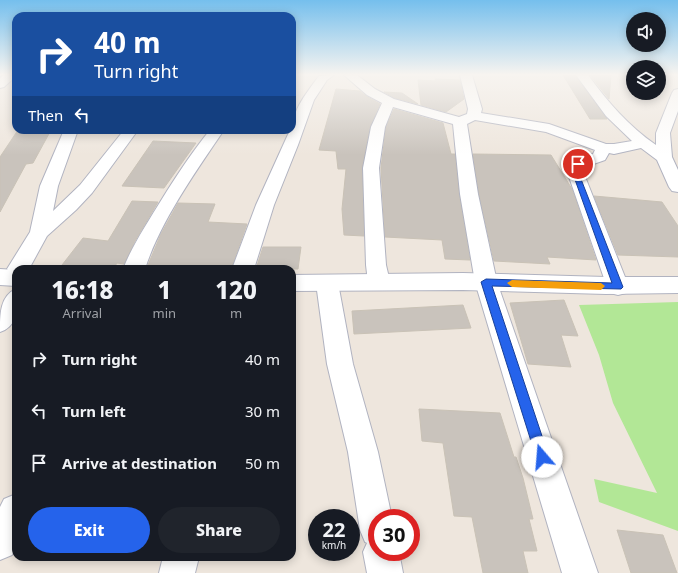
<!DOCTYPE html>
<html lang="en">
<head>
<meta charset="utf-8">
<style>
  body { margin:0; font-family:"Noto Sans",sans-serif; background:#20242c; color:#f1f3f6; height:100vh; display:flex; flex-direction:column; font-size:15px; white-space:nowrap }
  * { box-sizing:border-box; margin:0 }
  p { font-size:13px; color:#9ea1a6 }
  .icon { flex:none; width:22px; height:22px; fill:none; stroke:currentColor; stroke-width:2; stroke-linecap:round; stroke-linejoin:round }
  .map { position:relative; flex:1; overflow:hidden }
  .side { position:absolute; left:12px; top:265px; width:284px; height:296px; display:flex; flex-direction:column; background:#171b24; border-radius:12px; box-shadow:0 2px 10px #0003 }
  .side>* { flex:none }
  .guide { position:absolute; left:12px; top:12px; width:284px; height:122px; border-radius:12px; box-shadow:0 2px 10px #0003; background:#1a4fa0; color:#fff; overflow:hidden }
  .tools { position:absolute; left:626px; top:12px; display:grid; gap:8px }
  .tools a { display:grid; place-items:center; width:40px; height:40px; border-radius:50%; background:#171b24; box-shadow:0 2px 10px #0003; font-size:20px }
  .speed { position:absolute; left:308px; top:509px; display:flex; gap:8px; font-size:20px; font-weight:700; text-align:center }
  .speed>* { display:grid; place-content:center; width:52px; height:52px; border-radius:50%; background:#171b24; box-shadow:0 2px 10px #0003; line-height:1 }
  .speed small { font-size:10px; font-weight:400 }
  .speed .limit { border:6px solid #d22; background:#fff; color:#111 }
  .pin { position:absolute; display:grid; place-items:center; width:34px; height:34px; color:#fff; margin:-17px; border:2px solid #fff; border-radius:50%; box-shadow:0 1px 4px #0007 }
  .me { position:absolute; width:44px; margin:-22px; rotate:342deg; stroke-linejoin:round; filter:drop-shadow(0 0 3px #0008) }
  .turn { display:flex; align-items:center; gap:14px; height:84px; padding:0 16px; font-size:18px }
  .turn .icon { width:52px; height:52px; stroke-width:2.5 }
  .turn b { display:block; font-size:28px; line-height:34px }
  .then { display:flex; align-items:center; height:38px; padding:0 16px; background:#0003; gap:8px; font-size:15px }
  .eta { display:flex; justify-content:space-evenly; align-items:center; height:68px; text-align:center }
  .eta b { font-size:24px; font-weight:800; line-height:28px }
  .action { display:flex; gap:8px; margin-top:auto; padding:8px 16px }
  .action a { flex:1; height:46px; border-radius:24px; background:#2563eb; color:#fff; font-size:16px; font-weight:800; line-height:46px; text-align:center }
  .action a+a { background:#20242c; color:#f1f3f6 }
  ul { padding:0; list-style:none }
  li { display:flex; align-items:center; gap:12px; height:52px; padding:0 16px }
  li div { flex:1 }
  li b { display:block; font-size:15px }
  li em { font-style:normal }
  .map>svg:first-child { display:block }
  .green { fill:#b2e796 }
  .building { fill:#c9c3bc; stroke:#c9c2b6 }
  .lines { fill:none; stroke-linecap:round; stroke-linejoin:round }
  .minor-casing { stroke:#b1b3c0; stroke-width:2 }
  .tertiary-casing { stroke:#b1b3c0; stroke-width:2 }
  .minor { fill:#fff; fill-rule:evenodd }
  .tertiary { fill:#fff; fill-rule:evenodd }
  .route { fill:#2563eb; stroke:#184099 }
  .slow { fill:#f59e0b }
</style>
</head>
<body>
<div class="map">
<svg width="678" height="573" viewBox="0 0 678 573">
  <rect width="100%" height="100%" fill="#eee6dd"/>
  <path class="green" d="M 678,302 L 678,531 L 599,502 L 594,479 L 657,493 L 613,403 L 599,355 L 579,305 Z"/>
  <path class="building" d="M 563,75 L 575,75 L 607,119 L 590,119 Z
    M 590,75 L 611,75 L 609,99 L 597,84 Z
    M 435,79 L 460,80 L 464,99 L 446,112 L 421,105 L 418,80 L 436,81 Z
    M 336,89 L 360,91 L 366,96 L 380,104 L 370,127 L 362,168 L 364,236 L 344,235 L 342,209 L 346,169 L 338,169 L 336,151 L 319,150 Z
    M 384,92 L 402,93 L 418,104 L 395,98 Z
    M 394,109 L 443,123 L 451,154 L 455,154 L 459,194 L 470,260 L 445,259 L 442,240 L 385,237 L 381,168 L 386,127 Z
    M 18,130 L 51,130 L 33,163 L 26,164 L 0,212 L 0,157 Z
    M 153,141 L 196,143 L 164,188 L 122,186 Z
    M 473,154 L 551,155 L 572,189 L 596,260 L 547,257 L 550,264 L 494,261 L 479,194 Z
    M 594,196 L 662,202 L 678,226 L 678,257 L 618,255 Z
    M 132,201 L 158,202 L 135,241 L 124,264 L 117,263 L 113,269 L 62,265 L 83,238 L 108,241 Z
    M 178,203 L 215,204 L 208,222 L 247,224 L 231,269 L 191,269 L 191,267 L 148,265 L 161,234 Z
    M 263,247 L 301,247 L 298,269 L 256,269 Z
    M 564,300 L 578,336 L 561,335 L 571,367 L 528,364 L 510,303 Z
    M 463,305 L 471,328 L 354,334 L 352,311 Z
    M 419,409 L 500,413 L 514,457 L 516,457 L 523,478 L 533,519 L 529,519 L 537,551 L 523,551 L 528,573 L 483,573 L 472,517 L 454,516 L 443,443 L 422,441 Z
    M 617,530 L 663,535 L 677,573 L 631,573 Z"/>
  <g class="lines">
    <g class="minor-casing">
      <path id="minor" d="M 4,75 L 16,76 L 4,87 L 0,88 L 0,78 Z
        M 334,75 L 327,80 L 314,100 L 298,145 L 274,205 L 254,269 L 232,269 L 256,205 L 290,130 L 292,130 C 292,110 308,91 319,76 Z
        M 344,75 L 357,75 L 375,89 L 394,99 L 459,117 L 467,114 L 468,109 L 460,75 L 472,75 L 482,109 L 481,113 L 549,124 L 606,144 L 614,144 L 632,141 L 606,116 L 576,75 L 588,75 C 608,102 628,126 656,145 L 656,133 L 672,93 L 674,90 L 678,89 L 678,111 L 670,133 L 672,157 L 678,170 L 678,192 L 672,191 L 669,187 L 657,160 L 641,148 L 614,154 L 609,153 L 605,160 L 585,167 L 584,174 L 629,287 L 626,293 L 618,295 L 610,293 L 607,287 L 568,174 L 572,161 L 593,154 L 595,150 L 546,132 L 475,120 L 467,124 L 478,194 L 497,282 L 598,573 L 562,573 L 475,282 L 460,194 L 453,124 L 393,107 L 385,127 L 379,168 L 386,265 L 390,282 L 387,288 L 379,290 L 371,288 L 368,282 L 366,265 L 363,168 L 371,127 L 382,103 L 367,95 Z
        M 64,130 L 78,130 L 58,186 L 53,211 L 80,185 L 124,130 L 138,130 L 92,193 L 76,210 L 47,236 L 29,269 L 16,269 L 16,276 L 11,274 L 7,269 L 30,232 L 40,186 Z
        M 210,130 L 224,130 C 196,171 160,222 145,269 L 123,269 C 133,244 148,222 162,199 C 177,175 192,152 210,130 Z
        M 327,275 L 335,277 L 338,283 L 353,364 L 378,452 L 392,518 L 377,518 L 377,552 L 399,552 L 403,573 L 367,573 L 363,552 L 367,543 L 365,542 L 360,530 L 348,452 L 327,364 L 316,283 L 319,277 Z
        M 16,289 C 16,307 20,325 0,332 C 0,314 0,296 16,289 Z
        M 16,494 L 16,547 L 12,555 L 0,560 L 0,507 L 4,499 Z
        M 163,557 L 199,557 L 195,573 L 159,573 Z"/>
    </g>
    <g class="tertiary-casing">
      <path id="tertiary" d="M 0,269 L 16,270 L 16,286 L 0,285 Z
        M 463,273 L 606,277 L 678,277 L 678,293 L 606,294 L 463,290 L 292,291 L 292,275 Z"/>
    </g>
    <use href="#minor" class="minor"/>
    <use href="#tertiary" class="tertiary"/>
  </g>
  <linearGradient id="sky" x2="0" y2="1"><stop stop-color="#75bfed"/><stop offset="0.48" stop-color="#f7f4f0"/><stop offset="1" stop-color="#f7f4f0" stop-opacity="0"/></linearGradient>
  <rect width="678" height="155" fill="url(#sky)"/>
  <path class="route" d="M 576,162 L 581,164 L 579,174 L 623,287 L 621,289 L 492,286 L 549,457 L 547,461 L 542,463 L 538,461 L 536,457 L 481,282 L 486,279 L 612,283 L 573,174 Z"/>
  <path class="slow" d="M 512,280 L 601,283 L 605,286 L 601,290 L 512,287 L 507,283 Z"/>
</svg>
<div class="tools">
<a><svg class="icon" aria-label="sound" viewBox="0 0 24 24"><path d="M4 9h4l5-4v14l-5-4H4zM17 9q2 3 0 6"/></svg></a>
<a><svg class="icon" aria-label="layers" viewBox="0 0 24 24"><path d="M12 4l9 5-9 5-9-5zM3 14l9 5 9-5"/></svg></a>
</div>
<div class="speed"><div>22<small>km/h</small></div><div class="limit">30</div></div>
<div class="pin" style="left:578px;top:164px;background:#d93025"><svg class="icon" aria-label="arrive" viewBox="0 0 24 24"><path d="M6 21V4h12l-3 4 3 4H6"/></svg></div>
<svg class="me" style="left:542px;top:457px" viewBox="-20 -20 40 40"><circle r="19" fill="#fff"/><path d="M0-13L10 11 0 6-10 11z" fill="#2563eb"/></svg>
<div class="guide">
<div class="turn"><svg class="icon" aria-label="right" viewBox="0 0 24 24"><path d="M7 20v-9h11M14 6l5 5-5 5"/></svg><div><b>40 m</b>Turn right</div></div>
<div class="then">Then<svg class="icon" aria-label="left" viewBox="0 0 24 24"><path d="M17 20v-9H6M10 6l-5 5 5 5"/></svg></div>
</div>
<section class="side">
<div class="eta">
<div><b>16:18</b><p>Arrival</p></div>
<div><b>1</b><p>min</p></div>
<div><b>120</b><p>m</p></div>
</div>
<ul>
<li><svg class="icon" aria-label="right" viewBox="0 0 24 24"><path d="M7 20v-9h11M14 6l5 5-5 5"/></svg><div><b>Turn right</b></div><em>40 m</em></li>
<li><svg class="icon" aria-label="left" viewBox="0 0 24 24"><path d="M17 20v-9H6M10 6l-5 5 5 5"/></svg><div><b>Turn left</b></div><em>30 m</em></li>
<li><svg class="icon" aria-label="arrive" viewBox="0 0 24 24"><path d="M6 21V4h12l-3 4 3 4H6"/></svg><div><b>Arrive at destination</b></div><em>50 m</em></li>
</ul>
<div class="action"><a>Exit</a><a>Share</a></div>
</section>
</div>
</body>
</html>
